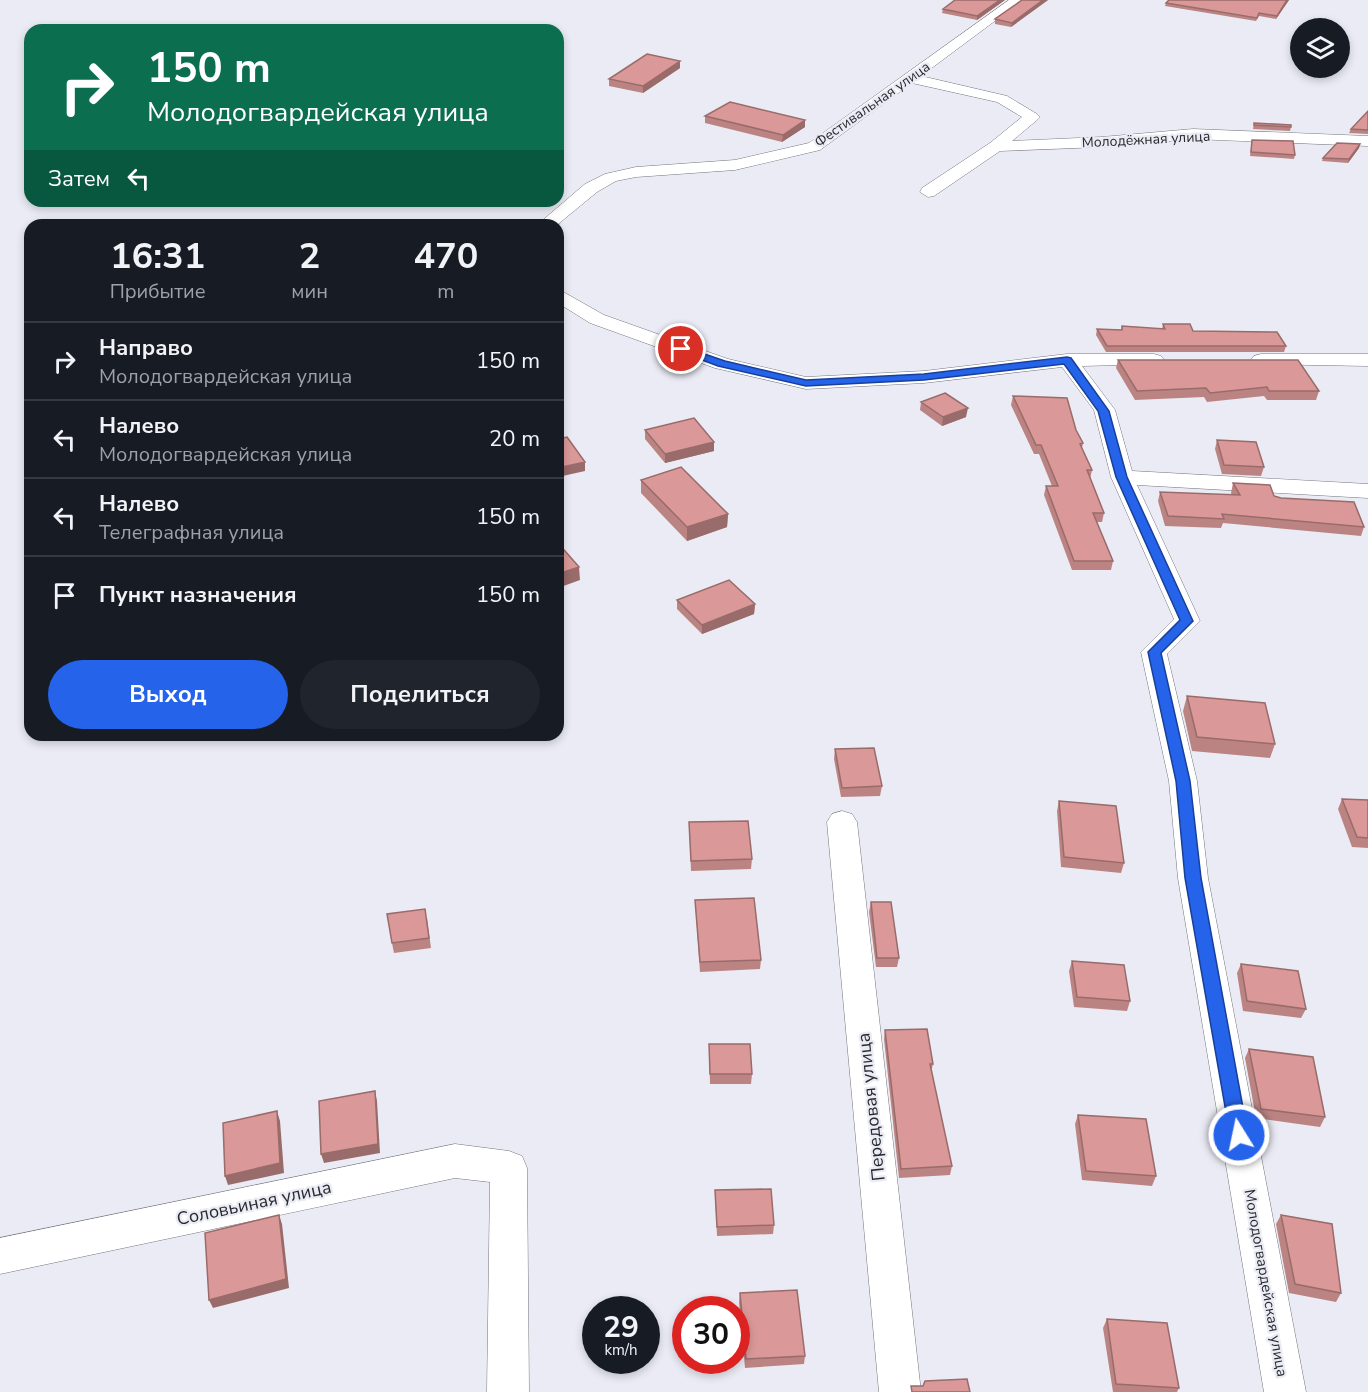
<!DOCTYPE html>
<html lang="ru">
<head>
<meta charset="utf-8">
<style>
  body { margin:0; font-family:"Nunito Sans",sans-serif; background:#20242c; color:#f1f3f6; height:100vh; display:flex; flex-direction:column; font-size:22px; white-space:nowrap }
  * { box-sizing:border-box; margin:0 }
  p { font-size:20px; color:#9ea1a6 }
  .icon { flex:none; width:33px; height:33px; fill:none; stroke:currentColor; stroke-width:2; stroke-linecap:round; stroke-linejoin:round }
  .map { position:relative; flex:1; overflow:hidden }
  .drawer { position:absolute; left:24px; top:219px; width:540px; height:522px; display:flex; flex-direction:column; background:#171b24; border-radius:18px; box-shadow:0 3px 9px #0003 }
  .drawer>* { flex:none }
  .guide { position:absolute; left:24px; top:24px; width:540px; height:183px; border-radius:18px; box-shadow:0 3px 9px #0003; background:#0b6e4f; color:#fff; overflow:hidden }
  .fabs { position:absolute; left:1290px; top:18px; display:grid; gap:12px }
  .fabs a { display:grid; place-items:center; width:60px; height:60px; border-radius:50%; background:#171b24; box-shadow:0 3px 9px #0003; font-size:30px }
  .speed { position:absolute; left:582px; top:1296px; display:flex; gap:12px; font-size:30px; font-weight:700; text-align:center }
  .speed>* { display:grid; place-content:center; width:78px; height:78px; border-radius:50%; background:#171b24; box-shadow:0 3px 9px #0003; line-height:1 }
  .speed small { font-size:15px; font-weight:400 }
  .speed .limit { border:9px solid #d22; background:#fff; color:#111 }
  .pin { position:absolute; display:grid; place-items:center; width:51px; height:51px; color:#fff; margin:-26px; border:3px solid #fff; border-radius:50%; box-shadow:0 2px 6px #0007 }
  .me { position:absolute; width:66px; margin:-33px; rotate:350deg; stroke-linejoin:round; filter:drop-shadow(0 0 4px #0008) }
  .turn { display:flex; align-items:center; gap:21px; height:126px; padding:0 24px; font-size:27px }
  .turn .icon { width:78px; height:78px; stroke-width:2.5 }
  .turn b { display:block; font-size:42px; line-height:51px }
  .then { display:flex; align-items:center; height:57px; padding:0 24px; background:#0003; gap:12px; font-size:22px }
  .eta { display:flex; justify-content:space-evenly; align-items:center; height:102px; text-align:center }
  .eta b { font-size:36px; font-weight:700; line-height:42px }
  .action { display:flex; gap:12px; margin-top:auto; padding:12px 24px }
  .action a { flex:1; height:69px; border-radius:36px; background:#2563eb; color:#fff; font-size:24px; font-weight:700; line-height:69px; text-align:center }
  .action a+a { background:#20242c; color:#f1f3f6 }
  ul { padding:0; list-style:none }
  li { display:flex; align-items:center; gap:18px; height:78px; padding:0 24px; border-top:2px solid #363941 }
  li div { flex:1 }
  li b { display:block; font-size:22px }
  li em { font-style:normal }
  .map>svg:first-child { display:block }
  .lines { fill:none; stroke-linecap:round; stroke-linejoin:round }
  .minor-casing { stroke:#74767e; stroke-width:1 }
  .minor { fill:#fff; fill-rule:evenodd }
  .wall { fill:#bb8483 }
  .shaded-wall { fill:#996b6a }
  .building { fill:#da9998; stroke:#996b6a; stroke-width:1.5 }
  .route { fill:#2563eb; stroke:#184099; stroke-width:1.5 }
  .labels { text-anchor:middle; stroke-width:4.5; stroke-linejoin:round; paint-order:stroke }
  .far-street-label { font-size:14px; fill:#28292c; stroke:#eaebf4 }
  .street-label { font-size:15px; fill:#28292c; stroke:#eaebf4 }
  .near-street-label { font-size:18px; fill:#28292c; stroke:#eaebf4 }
</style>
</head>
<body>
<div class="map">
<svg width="1368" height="1392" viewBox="0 0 1368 1392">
  <rect width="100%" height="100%" fill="#eaebf4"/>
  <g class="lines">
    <g class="minor-casing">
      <path id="minor" d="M 1009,0 L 1023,0 L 921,76 L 1007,96 L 1037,114 L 1040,117 L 1037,120 L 1012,141 L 1102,137 L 1193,129 L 1368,136 L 1368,146 L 1193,139 L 1102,147 L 1000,151 L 934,196 L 928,197 L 920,192 L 922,188 L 990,143 L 1022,117 L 997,102 L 912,83 L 820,150 L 735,170 L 636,177 L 616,181 L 597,192 L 557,225 L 537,225 L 585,184 L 605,174 L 636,167 L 735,160 L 809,143 Z
        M 558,289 L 604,315 L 728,359 L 806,377 L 924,371 L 1067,354 L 1154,354 L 1161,356 L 1164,360 L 1161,364 L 1082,366 L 1115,410 L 1132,471 L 1368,484 L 1368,498 L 1137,485 L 1200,621 L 1167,654 L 1197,781 L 1208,878 L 1306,1392 L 1264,1392 L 1178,878 L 1169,781 L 1141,652 L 1174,619 L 1111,477 L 1094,410 L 1062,367 L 924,383 L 806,389 L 715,368 L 590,323 L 558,303 Z
        M 1261,354 L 1368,354 L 1368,366 L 1254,364 L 1251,360 L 1254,356 Z
        M 842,811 L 852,814 L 857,822 L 921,1392 L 879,1392 L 827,822 L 832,814 Z
        M 455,1144 L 509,1151 L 522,1156 L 527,1168 L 529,1392 L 487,1392 L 490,1182 L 455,1178 L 0,1274 L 0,1238 Z"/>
    </g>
    <use href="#minor" class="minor"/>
  </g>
  <path class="wall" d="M 1005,0 L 977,20 L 942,13 L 943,9 Z
    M 1022,0 L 1048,0 L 1011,27 L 995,24 L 995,19 Z
    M 1169,0 L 1289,0 L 1276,19 L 1259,16 L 1256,21 L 1165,6 L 1166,3 Z
    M 680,68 L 643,93 L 609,86 L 609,79 Z
    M 1368,111 L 1368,134 L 1349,133 L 1351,129 Z
    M 705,116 L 805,127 L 782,142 L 705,123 Z
    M 1254,123 L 1291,127 L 1290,131 L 1253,129 Z
    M 1252,140 L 1295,155 L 1294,159 L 1250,156 Z
    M 1360,144 L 1359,148 L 1348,163 L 1322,161 L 1323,158 Z
    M 1163,324 L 1193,331 L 1286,346 L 1284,352 L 1106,352 L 1096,335 L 1097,329 L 1121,330 L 1122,326 L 1162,329 Z
    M 1118,360 L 1319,391 L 1316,400 L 1267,400 L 1264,396 L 1207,402 L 1204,397 L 1135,400 L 1116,368 Z
    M 1013,396 L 1076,430 L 1083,443 L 1082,448 L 1092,470 L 1090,479 L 1104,513 L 1102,522 L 1097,522 L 1113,561 L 1111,570 L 1072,570 L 1044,495 L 1046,486 L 1052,486 L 1039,454 L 1034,454 L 1011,405 Z
    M 921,402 L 966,417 L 942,426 L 920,410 Z
    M 645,430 L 714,451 L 665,463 L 645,439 Z
    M 1217,440 L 1264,467 L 1261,476 L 1222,474 L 1215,449 Z
    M 641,480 L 728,514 L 727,527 L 687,541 L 641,493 Z
    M 1233,483 L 1274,496 L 1364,527 L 1361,536 L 1223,523 L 1221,528 L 1165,526 L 1158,501 L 1160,492 L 1232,495 L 1231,493 Z
    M 677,600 L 755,604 L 754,614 L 702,634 L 677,609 Z
    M 1187,696 L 1275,744 L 1270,758 L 1192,751 L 1183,711 Z
    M 835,749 L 882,786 L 880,796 L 841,797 L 834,759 Z
    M 1342,799 L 1368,800 L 1368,848 L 1352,847 L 1338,809 Z
    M 1059,801 L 1124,863 L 1121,873 L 1061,867 L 1057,811 Z
    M 689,822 L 752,859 L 751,869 L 691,871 Z
    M 695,900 L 761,960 L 760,969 L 700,972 Z
    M 871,902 L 899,958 L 897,967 L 876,967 L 869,912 Z
    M 427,918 L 431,948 L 394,953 L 392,943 Z
    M 1072,961 L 1130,1001 L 1127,1011 L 1074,1007 L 1069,971 Z
    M 1241,964 L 1306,1009 L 1301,1018 L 1243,1011 L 1237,973 Z
    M 885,1030 L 933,1064 L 931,1072 L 952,1166 L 950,1175 L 899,1178 L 884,1039 Z
    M 709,1044 L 752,1074 L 751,1084 L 710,1084 Z
    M 1249,1049 L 1325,1117 L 1320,1127 L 1256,1118 L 1245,1058 Z
    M 1078,1115 L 1156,1176 L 1152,1186 L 1082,1180 L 1075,1124 Z
    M 715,1190 L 774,1225 L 773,1234 L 717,1236 Z
    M 1281,1215 L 1341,1293 L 1336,1302 L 1289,1293 L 1276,1224 Z
    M 740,1293 L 805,1356 L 804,1364 L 745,1368 L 739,1302 Z
    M 1107,1319 L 1179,1388 L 1177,1392 L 1113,1392 L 1103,1328 Z"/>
  <path class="shaded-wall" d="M 1000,0 L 1005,0 L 977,20 L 977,16 Z
    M 1043,0 L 1048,0 L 1011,27 L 1012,23 Z
    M 1287,0 L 1289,0 L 1276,19 L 1277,16 Z
    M 680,61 L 680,68 L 643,93 L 643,86 Z
    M 805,120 L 805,127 L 782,142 L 783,135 Z
    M 1360,144 L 1359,148 L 1348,163 L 1349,159 Z
    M 968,408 L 966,417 L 942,426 L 943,417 Z
    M 714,442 L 714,451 L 665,463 L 665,454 Z
    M 585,462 L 585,471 L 558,477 L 558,468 Z
    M 728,514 L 727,527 L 687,541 L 687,527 Z
    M 579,567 L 580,580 L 558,588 L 558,574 Z
    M 755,604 L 754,614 L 702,634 L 702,625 Z
    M 375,1091 L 377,1101 L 380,1153 L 324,1163 L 321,1154 Z
    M 277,1111 L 280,1121 L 284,1173 L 228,1185 L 225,1176 Z
    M 279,1215 L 282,1224 L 289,1288 L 213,1308 L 209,1300 Z"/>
  <path class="building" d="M 955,0 L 1000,0 L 977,16 L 943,9 Z
    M 1022,0 L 1043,0 L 1012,23 L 995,19 Z
    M 1169,0 L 1287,0 L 1277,16 L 1259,13 L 1257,18 L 1166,3 Z
    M 647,54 L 680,61 L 643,86 L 609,79 Z
    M 730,102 L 805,120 L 783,135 L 705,116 Z
    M 1368,111 L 1368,130 L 1351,129 Z
    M 1254,123 L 1291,125 L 1291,127 L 1254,125 Z
    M 1252,140 L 1293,141 L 1295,155 L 1251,152 Z
    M 1337,143 L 1360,144 L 1349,159 L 1323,158 Z
    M 1163,324 L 1190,324 L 1193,331 L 1277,332 L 1286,346 L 1107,346 L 1097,329 L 1122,330 L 1122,326 L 1165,329 Z
    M 1118,360 L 1298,360 L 1319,391 L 1269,391 L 1267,387 L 1210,393 L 1206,388 L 1137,391 Z
    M 945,393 L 968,408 L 943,417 L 921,402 Z
    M 1013,396 L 1067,398 L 1076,430 L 1083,443 L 1080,444 L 1092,470 L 1087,470 L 1104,513 L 1093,513 L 1113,561 L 1074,561 L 1046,486 L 1058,486 L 1041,445 L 1036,445 Z
    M 694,418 L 714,442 L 665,454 L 645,430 Z
    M 567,437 L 585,462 L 558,468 L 558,439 Z
    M 1217,440 L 1256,442 L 1264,467 L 1224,465 Z
    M 681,467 L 728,514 L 687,527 L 641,480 Z
    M 1233,483 L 1270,485 L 1274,496 L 1281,498 L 1354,502 L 1364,527 L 1222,514 L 1224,519 L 1168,516 L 1160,492 L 1240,495 Z
    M 558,543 L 579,567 L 558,574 Z
    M 729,580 L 755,604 L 702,625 L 677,600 Z
    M 1187,696 L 1265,703 L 1275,744 L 1197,737 Z
    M 874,748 L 882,786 L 842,788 L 835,749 Z
    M 1342,799 L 1368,800 L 1368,838 L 1357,837 Z
    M 1059,801 L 1116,806 L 1124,863 L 1064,857 Z
    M 748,821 L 752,859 L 691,861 L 689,822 Z
    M 754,898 L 761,960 L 700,962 L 695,900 Z
    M 871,902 L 891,902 L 899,958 L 877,958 Z
    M 425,909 L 429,938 L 392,943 L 387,914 Z
    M 1072,961 L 1124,965 L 1130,1001 L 1077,997 Z
    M 1241,964 L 1298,971 L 1306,1009 L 1247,1001 Z
    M 927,1029 L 933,1064 L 930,1064 L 952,1166 L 901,1169 L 885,1030 Z
    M 709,1044 L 750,1044 L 752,1074 L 710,1074 Z
    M 1249,1049 L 1313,1057 L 1325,1117 L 1261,1109 Z
    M 375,1091 L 378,1144 L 321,1154 L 319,1101 Z
    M 277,1111 L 280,1163 L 225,1176 L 223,1123 Z
    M 1078,1115 L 1146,1119 L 1156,1176 L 1086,1171 Z
    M 771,1189 L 774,1225 L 717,1227 L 715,1190 Z
    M 279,1215 L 286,1279 L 209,1300 L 205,1233 Z
    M 1281,1215 L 1332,1224 L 1341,1293 L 1295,1284 Z
    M 797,1290 L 805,1356 L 746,1359 L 740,1293 Z
    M 1107,1319 L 1167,1323 L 1179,1388 L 1116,1384 Z
    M 967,1379 L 970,1392 L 912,1392 L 911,1386 L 923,1386 L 925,1381 Z"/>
  <path class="route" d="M 681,346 L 725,361 L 806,380 L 924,374 L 1067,357 L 1071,358 L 1109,411 L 1127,477 L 1193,621 L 1161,653 L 1190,781 L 1201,878 L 1248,1135 L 1246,1141 L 1239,1143 L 1233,1141 L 1230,1135 L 1185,878 L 1176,781 L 1148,652 L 1180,620 L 1116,477 L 1098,411 L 1064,364 L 924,380 L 806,386 L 718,366 L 678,351 L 678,347 Z"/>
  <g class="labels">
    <g class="far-street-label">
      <text transform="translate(872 104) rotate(-35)" y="5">Фестивальная улица</text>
      <text transform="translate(1146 139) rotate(-3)" y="5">Молодёжная улица</text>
    </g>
    <g class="street-label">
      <text transform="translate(1266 1283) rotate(80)" y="5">Молодогвардейская улица</text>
    </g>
    <g class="near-street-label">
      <text transform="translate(871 1107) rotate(-96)" y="6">Передовая улица</text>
      <text transform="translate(254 1203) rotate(-12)" y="6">Соловьиная улица</text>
    </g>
  </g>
</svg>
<div class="fabs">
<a><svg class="icon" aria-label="layers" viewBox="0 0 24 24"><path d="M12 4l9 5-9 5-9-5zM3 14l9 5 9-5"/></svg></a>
</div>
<div class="speed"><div>29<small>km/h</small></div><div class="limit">30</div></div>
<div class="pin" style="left:681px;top:349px;background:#d93025"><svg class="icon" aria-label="arrive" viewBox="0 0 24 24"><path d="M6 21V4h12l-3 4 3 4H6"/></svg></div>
<svg class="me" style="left:1239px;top:1135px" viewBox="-20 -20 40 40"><circle r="17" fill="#2563eb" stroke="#fff" stroke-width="3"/><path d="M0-11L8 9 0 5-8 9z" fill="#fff"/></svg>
<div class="guide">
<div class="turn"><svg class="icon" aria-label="right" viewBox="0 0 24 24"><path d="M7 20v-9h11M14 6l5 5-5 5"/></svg><div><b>150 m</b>Молодогвардейская улица</div></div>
<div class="then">Затем<svg class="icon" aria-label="left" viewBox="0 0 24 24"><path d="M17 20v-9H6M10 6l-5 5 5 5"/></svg></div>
</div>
<section class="drawer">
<div class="eta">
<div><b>16:31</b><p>Прибытие</p></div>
<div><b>2</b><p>мин</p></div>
<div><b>470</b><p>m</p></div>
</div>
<ul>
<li><svg class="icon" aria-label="right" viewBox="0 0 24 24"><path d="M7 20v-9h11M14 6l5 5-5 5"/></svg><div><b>Направо</b><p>Молодогвардейская улица</p></div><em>150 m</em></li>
<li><svg class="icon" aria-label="left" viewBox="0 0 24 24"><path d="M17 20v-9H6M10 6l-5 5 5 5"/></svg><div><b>Налево</b><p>Молодогвардейская улица</p></div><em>20 m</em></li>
<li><svg class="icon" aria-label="left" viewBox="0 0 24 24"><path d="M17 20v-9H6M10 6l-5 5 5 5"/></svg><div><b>Налево</b><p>Телеграфная улица</p></div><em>150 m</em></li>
<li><svg class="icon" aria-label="arrive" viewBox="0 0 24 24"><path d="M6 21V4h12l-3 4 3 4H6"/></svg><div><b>Пункт назначения</b></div><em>150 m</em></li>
</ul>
<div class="action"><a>Выход</a><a>Поделиться</a></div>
</section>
</div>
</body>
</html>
